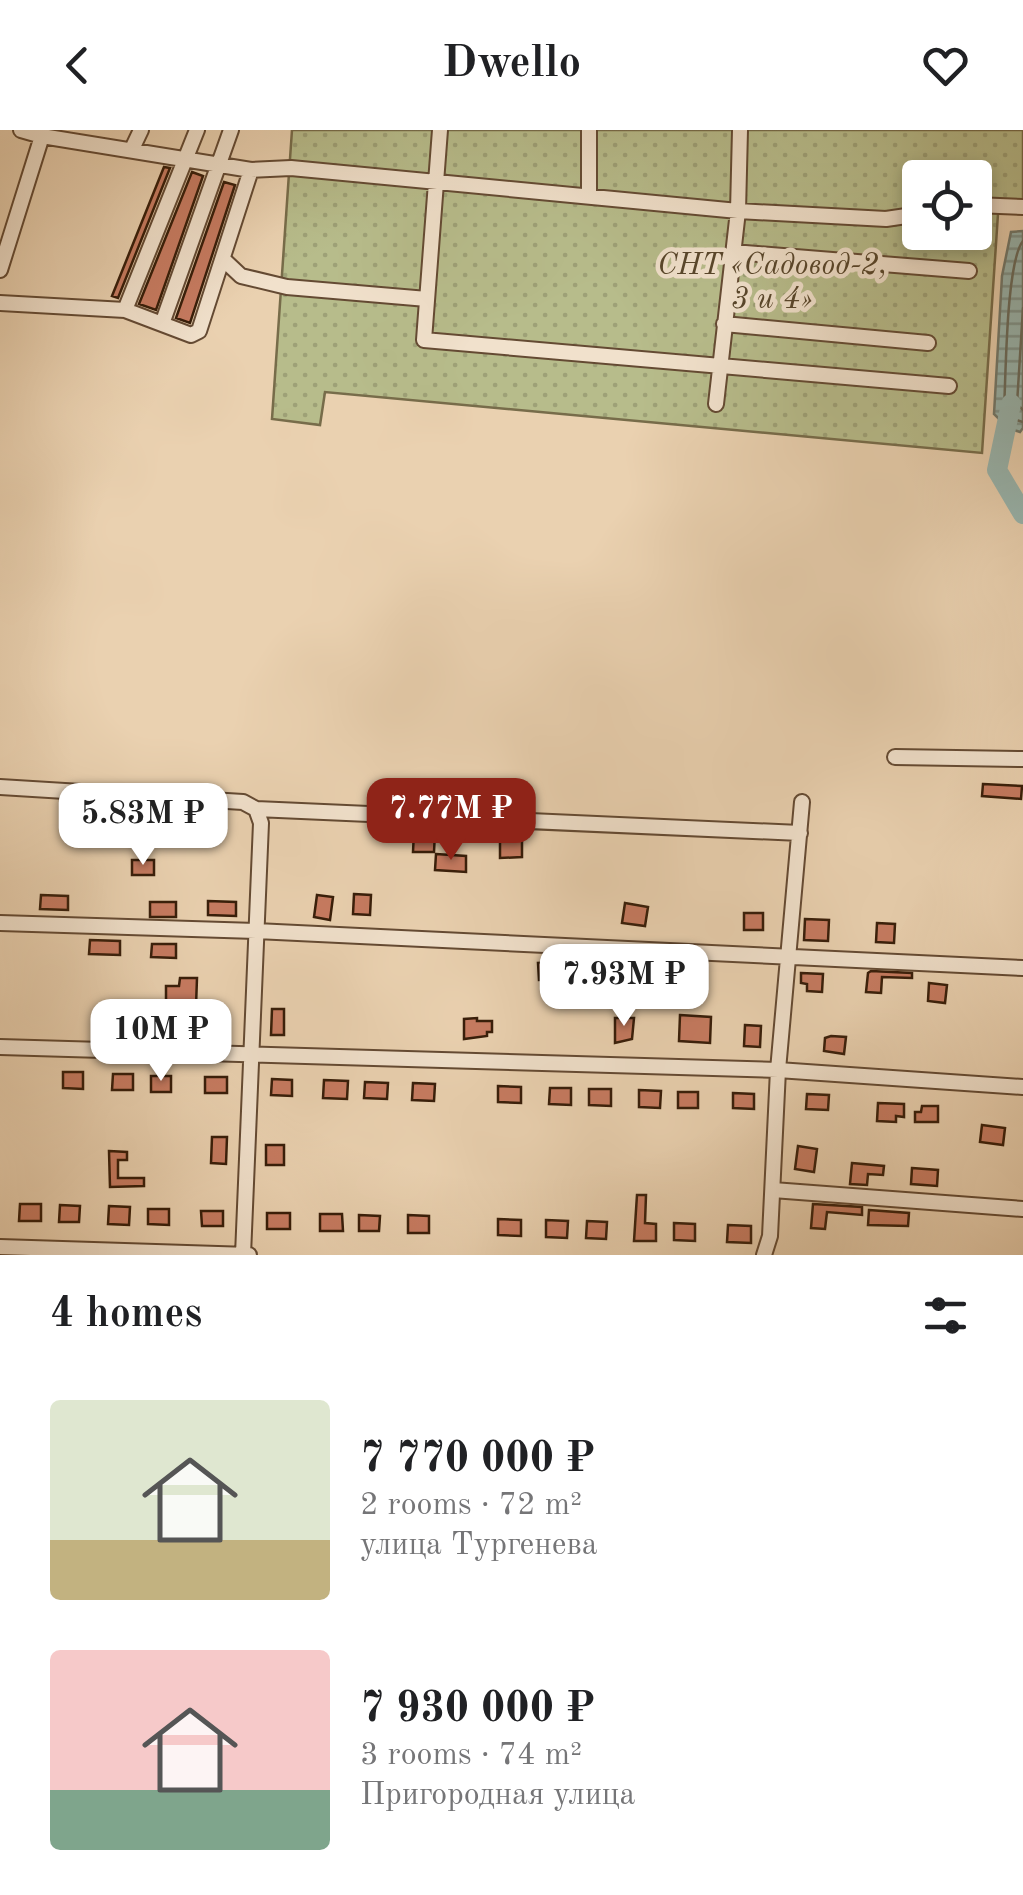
<!DOCTYPE html>
<meta charset="utf-8">
<style>
body{margin:0;font-family:"Old Standard TT",serif;background:#f6f6f6;color:#202124;height:100vh;display:flex;flex-direction:column;font-size:38px;white-space:nowrap}
*{box-sizing:border-box;margin:0}
p{font-size:32px;color:#757577}
.icon{flex:none;width:55px;height:55px;fill:none;stroke:currentColor;stroke-width:2;stroke-linecap:round;stroke-linejoin:round}
.map{position:relative;height:1125px;overflow:hidden}
.panel{display:flex;flex-direction:column;background:#fff;flex:1}
.panel>*{flex:none}
.buttons{position:absolute;left:902px;top:30px;display:grid;gap:20px}
.buttons a{display:grid;place-items:center;width:90px;height:90px;border-radius:10px;background:#fff;box-shadow:0 5px 15px #0003;font-size:50px}
.price{position:absolute;translate:-50% -85px;padding:0 22px;border-radius:20px;background:#fff;color:#222;font-size:32px;line-height:65px;filter:drop-shadow(0 2px 5px #0008)}
.price::after{content:'';position:absolute;left:50%;top:60px;width:30px;height:22px;margin-left:-15px;background:inherit;clip-path:polygon(0 0,100% 0,50% 100%)}
.price.current{background:#8f2418;color:#fff}
ul{padding:0;list-style:none}
li{display:flex;align-items:center;gap:30px;height:250px;padding:0 50px}
li span{display:grid;place-items:center;flex:none;width:280px;height:200px;border-radius:10px;color:#555}
li>.icon{margin-inline-start:auto}
span .icon{width:120px;height:120px;fill:#fffc;stroke-width:1}
li b{font-size:42px}
h2{display:flex;justify-content:space-between;align-items:center;height:120px;padding:0 50px;font-size:42px}
header{display:flex;justify-content:space-between;align-items:center;height:130px;padding:0 50px;background:#fff;font-size:45px;font-weight:800}
.map>svg:first-child{display:block}
.garden{fill:url(#garden-dots);stroke:#776c4a;stroke-width:2.5;fill-rule:evenodd}
.water{fill:url(#water-rules);stroke:#71796d;stroke-width:2.5}
.lines{fill:none;stroke-linecap:round;stroke-linejoin:round}
.shore{stroke:#686a5c;stroke-width:2.5}
.river{stroke:#98b6b0;stroke-width:20}
.building{fill:#c77b61;stroke:#371d09;stroke-width:2.5}
.minor-casing{stroke:#644a33;stroke-width:18}
.minor{stroke:#f1e1cc;stroke-width:14}
.labels{text-anchor:middle;stroke-width:9;stroke-linejoin:round;paint-order:stroke}
.park-label{font-size:30px;font-style:italic;fill:#57452a;stroke:#f1e1cc}
</style>
<header><svg class="icon" aria-label="back" viewBox="0 0 24 24"><path d="M15 5l-7 7 7 7"/></svg>Dwello<svg class="icon" aria-label="heart" viewBox="0 0 24 24"><path d="M12 20l-8-8c-3-5 5-10 8-4 3-6 11-1 8 4z"/></svg></header>
<div class="map">
<svg width="1023" height="1125" viewBox="0 0 1023 1125">
<defs>
<pattern id="garden-dots" width="8" height="8" patternUnits="userSpaceOnUse" patternTransform="scale(2.5)"><rect width="8" height="8" fill="#b7bc8b"/><path d="M2 2h.1M6 6h.1" fill="none" stroke="#9ea177" stroke-width="1.8" stroke-linecap="round"/></pattern>
<pattern id="water-rules" width="6" height="5" patternUnits="userSpaceOnUse" patternTransform="scale(2.5)"><rect width="6" height="5" fill="#98b6b0"/><path d="M0 2.5h6" fill="none" stroke="#7d938d"/></pattern>
</defs>
<rect width="100%" height="100%" fill="#ead1b0"/>
<filter id="stains"><feTurbulence type="fractalNoise" baseFrequency=".002" numOctaves="4"/><feColorMatrix values="0 0 0 0 .2 0 0 0 0 .09 0 0 0 0 .02 0 0 0 .5 -.17"/></filter>
<radialGradient id="worn" r=".72"><stop offset=".6" stop-color="#630" stop-opacity="0"/><stop offset="1" stop-color="#630" stop-opacity=".3"/></radialGradient>
<path class="garden" d="M292,0H1023V70L999,69L982,323L325,262L320,295L272,289ZM920,48H975V102H920Z"/>
<path class="water" d="M1023,101V298L1020,302L1008,298L994,284L1002,146L1011,102Z"/>
<g class="lines">
<path class="shore" d="M1023,111C1006,132 1006,246 1004,279L1013,289L1023,292
M1023,178L1017,274L1023,280"/>
<path class="river" d="M1011,274L997,340L1023,384"/>
</g>
<path class="building" d="M164,37L170,38L118,168L112,166Z
M192,42L203,46L156,180L139,174Z
M224,52L235,55L190,193L176,188Z
M983,654L1022,656L1021,669L982,666Z
M100,695H123V709L100,708Z
M414,701L435,702L434,722H413Z
M500,710H522V727L500,728Z
M436,724L466,726V742L435,740Z
M132,730H154V745H132Z
M354,764L371,765L370,785L353,784Z
M41,765L68,766V780L40,779Z
M317,765L333,767L330,790L314,787Z
M208,771L236,772V786L208,785Z
M150,772H176V787H150Z
M625,773L648,777L645,796L622,793Z
M744,783H763V800H744Z
M805,789L829,790L828,811L804,810Z
M877,793L895,794L894,813L876,812Z
M90,810L120,811V825L89,824Z
M152,814H176V828L151,827Z
M559,832L560,849L539,850L538,833Z
M871,841L912,843V848L882,847L881,863L866,862L868,843Z
M801,843L823,844L822,862L807,861V854L801,853Z
M180,848H197L196,876L166,872V856H179Z
M929,853L947,855L945,873L928,871Z
M272,879H284V905H271Z
M139,884H160V901L138,900Z
M680,885L711,887L710,913L679,911Z
M477,888V891H492V902H487V906L464,909V889Z
M615,888H634L632,909L615,913Z
M745,895L761,896L760,917L744,916Z
M831,906L846,907L844,924L824,921L825,908Z
M63,942H83V959L63,958Z
M113,944H133V960H112Z
M151,946H171V962H151Z
M205,947H227V963H205Z
M272,949L292,950V966L271,965Z
M324,950L348,951L347,969L323,968Z
M365,952L388,953L387,969L364,968Z
M413,953L435,954L434,971L412,970Z
M498,956L521,957V973L498,972Z
M550,958H571V975L549,974Z
M589,959H611V976L589,975Z
M639,960L661,961L660,978L639,977Z
M678,962H698V978H678Z
M733,963L754,964V979L733,978Z
M807,964L829,965L828,980L806,979Z
M878,973L904,974V987L896,986V992L877,991Z
M922,976H938V992H915V982H921Z
M982,995L1005,998L1003,1015L980,1012Z
M212,1007H227L226,1034L211,1033Z
M266,1015H284V1035H266Z
M798,1016L817,1019L814,1042L795,1039Z
M109,1021L127,1022V1030H118V1048H144V1056L110,1057Z
M852,1033L884,1036L883,1045L868,1044L867,1055L850,1054Z
M912,1038L938,1040L937,1056L911,1054Z
M637,1065H646L645,1093L656,1094V1111H634Z
M20,1074H41V1091H19Z
M813,1074L862,1077V1085L827,1082L825,1099L811,1098Z
M60,1075L80,1076L79,1092H59Z
M109,1076L130,1077L129,1095L108,1094Z
M148,1079H169V1095L148,1094Z
M869,1080L909,1083L908,1096L868,1095Z
M201,1081H223V1096H202Z
M267,1083H290V1099H267Z
M320,1084H342L343,1101H320Z
M359,1085L380,1086L379,1101H359Z
M408,1085L429,1086V1103H408Z
M498,1089L521,1090V1106L498,1105Z
M546,1090L568,1091L567,1108L546,1107Z
M587,1091L607,1092L606,1109L586,1108Z
M674,1093L695,1094V1111L674,1110Z
M728,1095L751,1096V1113L727,1112Z"/>
<g class="lines">
<defs>
<path id="minor" d="M21,0L42,6L251,40L291,38L738,81L886,89L920,84
M440,0L424,210L949,256
M589,0V67
M132,19L141,0
M975,75L1023,77
M733,122L969,141
M224,130L241,146L287,157L427,169
M0,140L42,6
M0,173L125,180L197,0
M125,180L191,205L199,201L251,40
M162,194L231,0
M724,194L928,213
M716,274L738,81L740,0
M895,627L1023,629
M0,657L243,672L256,679L800,703
M0,793L256,801L1023,838
M0,917L778,940L1023,957
M773,1060L1023,1079
M0,1117L249,1125
M243,1125L261,693L256,679
M764,1125L770,1106L778,940L802,672"/>
</defs>
<use href="#minor" class="minor-casing"/>
<use href="#minor" class="minor"/>
</g>
<g class="labels">
<g class="park-label">
<text x="772" y="144">СНТ «Садовод-2,<tspan x="772" dy="34">3 и 4»</tspan></text>
</g>
</g>
<rect width="100%" height="100%" filter="url(#stains)"/>
<rect width="100%" height="100%" fill="url(#worn)"/>
</svg>
<div class="buttons">
<a><svg class="icon" aria-label="locate" viewBox="0 0 24 24"><circle cx="12" cy="12" r="6"/><path d="M12 2v4M12 18v4M2 12h4M18 12h4"/></svg></a>
</div>
<b class="price current" style="left:451px;top:733px">7.77M ₽</b>
<b class="price" style="left:143px;top:738px">5.83M ₽</b>
<b class="price" style="left:624px;top:899px">7.93M ₽</b>
<b class="price" style="left:161px;top:954px">10M ₽</b>
</div>
<section class="panel">
<h2>4 homes<svg class="icon" aria-label="filters" viewBox="0 0 24 24"><path d="M4 7h16M4 17h16"/><circle cx="9" cy="7" r="2"/><circle cx="15" cy="17" r="2"/></svg></h2>
<ul>
<li><span style="background:linear-gradient(#dfe7d0 70%,#c2b280 0)"><svg class="icon" aria-label="home" viewBox="0 0 24 24"><path d="M3 11l9-7 9 7M6 9v11h12V9"/></svg></span><div><b>7 770 000 ₽</b><p>2 rooms · 72 m²</p><p>улица Тургенева</p></div></li>
<li><span style="background:linear-gradient(#f6c9c9 70%,#7fa58c 0)"><svg class="icon" aria-label="home" viewBox="0 0 24 24"><path d="M3 11l9-7 9 7M6 9v11h12V9"/></svg></span><div><b>7 930 000 ₽</b><p>3 rooms · 74 m²</p><p>Пригородная улица</p></div></li>
</ul>
</section>
